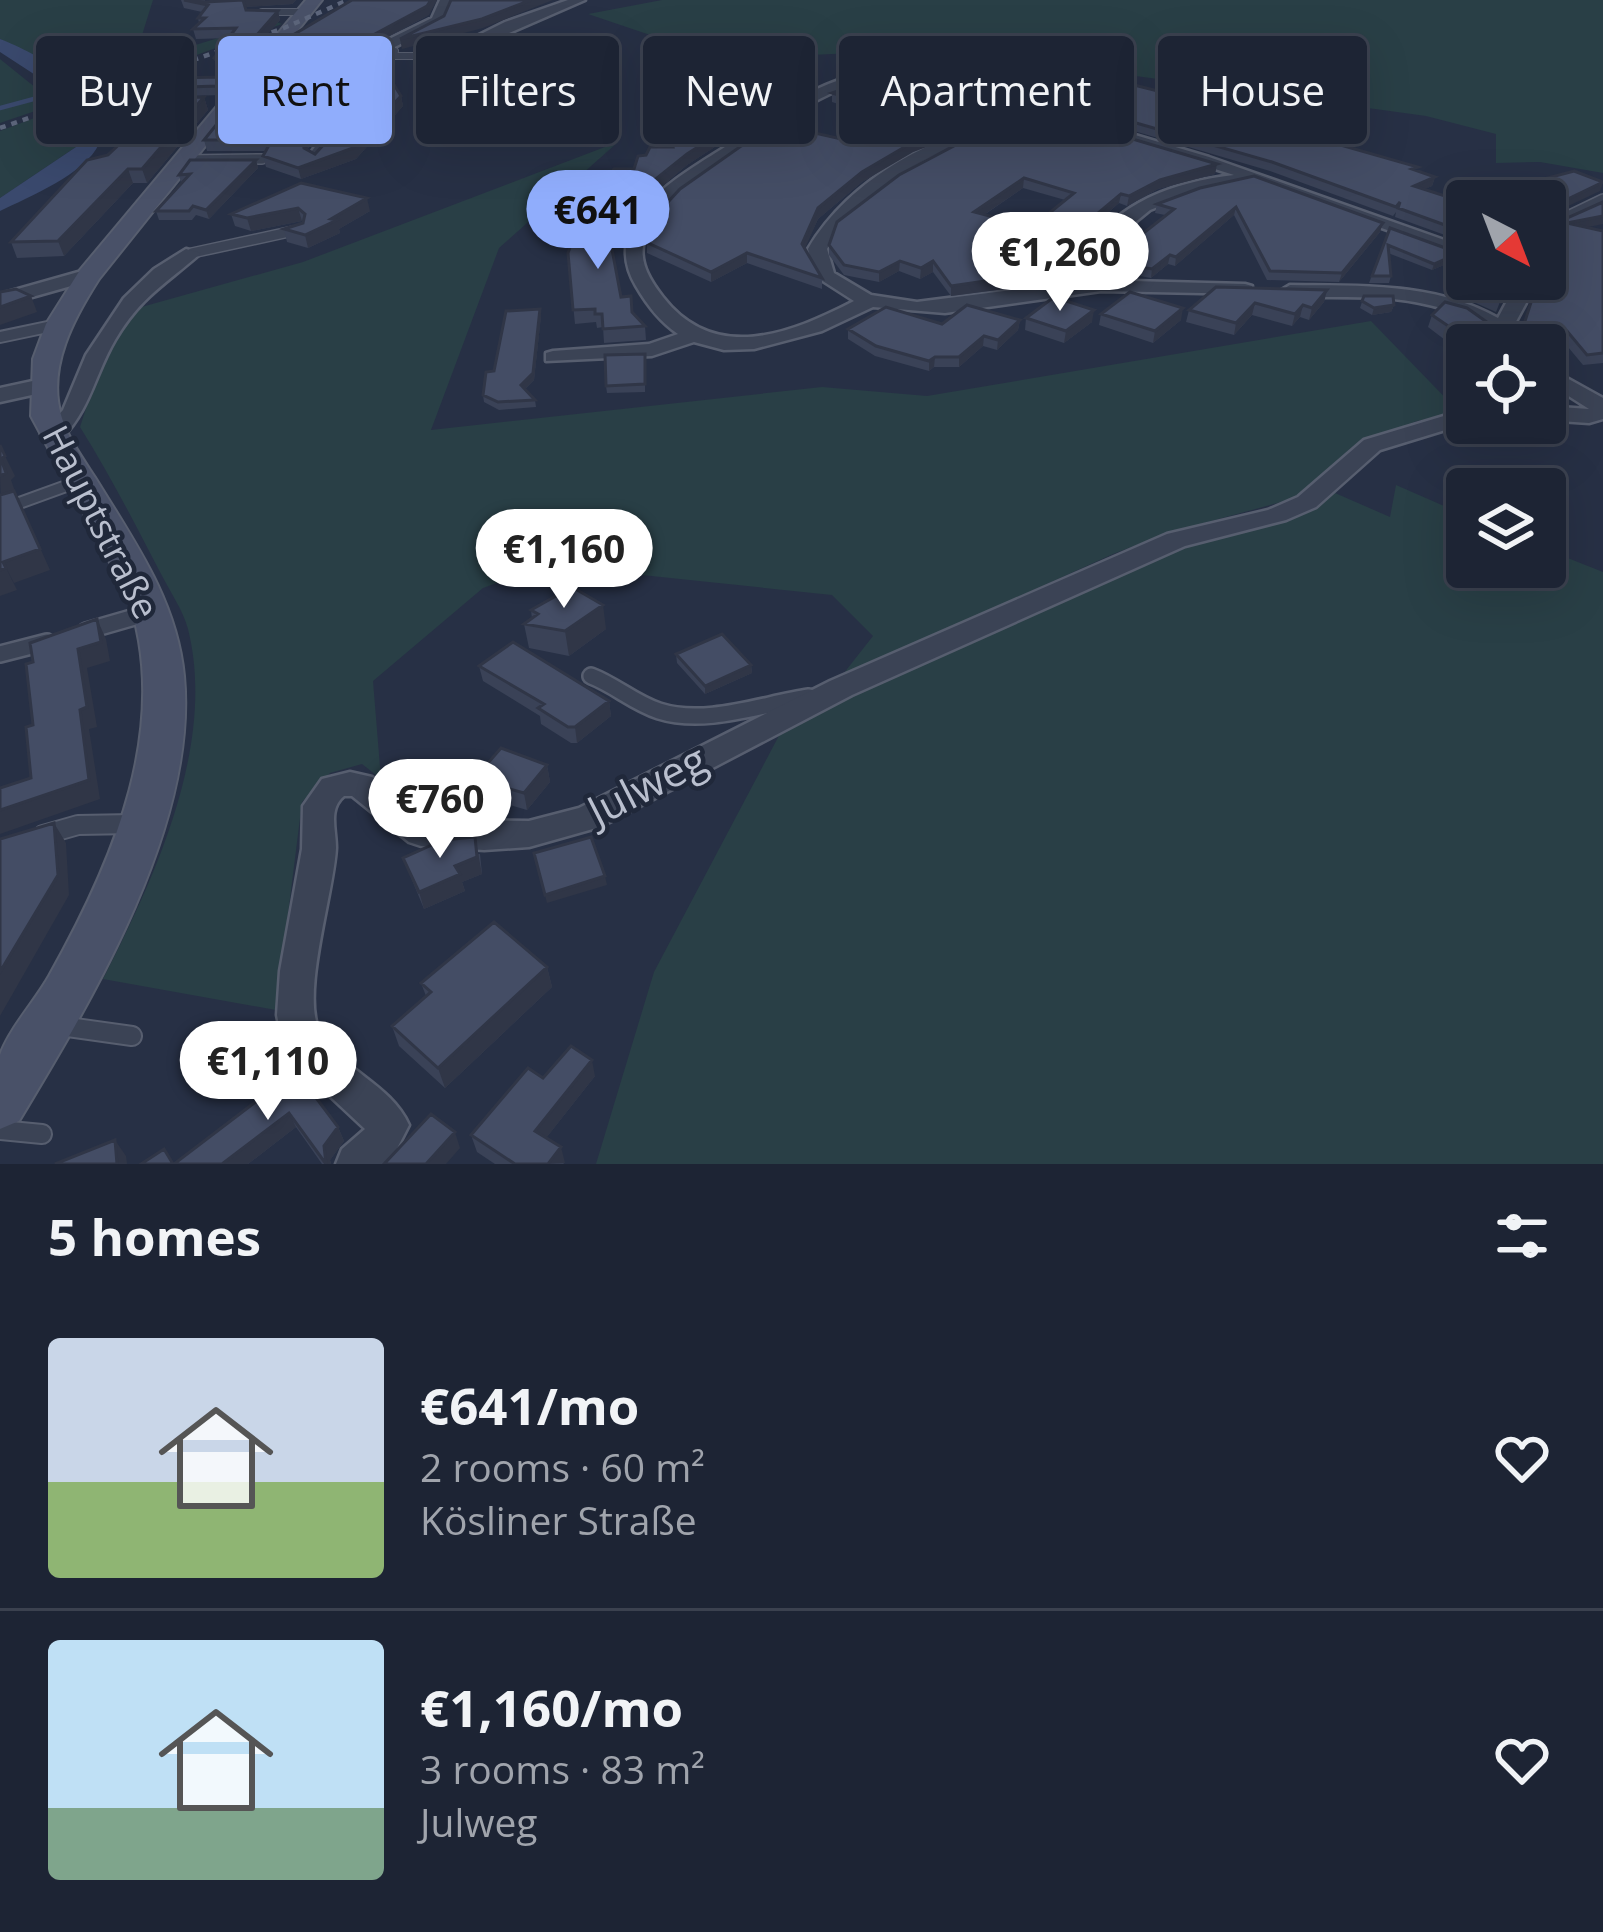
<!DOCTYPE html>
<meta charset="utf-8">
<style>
body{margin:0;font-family:"Open Sans",sans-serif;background:#2a3040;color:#f1f3f6;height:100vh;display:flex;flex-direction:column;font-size:45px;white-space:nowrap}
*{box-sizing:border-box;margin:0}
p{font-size:39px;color:#a0a4ac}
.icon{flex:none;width:66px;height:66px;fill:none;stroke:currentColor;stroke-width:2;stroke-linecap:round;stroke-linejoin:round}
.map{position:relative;height:1164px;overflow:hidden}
.drawer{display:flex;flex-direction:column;background:#1d2434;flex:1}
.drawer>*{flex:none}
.top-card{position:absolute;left:36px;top:36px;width:1533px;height:108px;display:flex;gap:24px}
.needle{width:78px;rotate:138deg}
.controls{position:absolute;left:1446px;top:180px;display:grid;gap:24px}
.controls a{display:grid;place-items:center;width:120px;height:120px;border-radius:12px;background:#1d2434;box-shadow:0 12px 48px #0002,0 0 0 3px #3b414f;font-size:60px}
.price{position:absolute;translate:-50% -102px;padding:0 27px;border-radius:42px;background:#fff;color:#222;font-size:39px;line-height:78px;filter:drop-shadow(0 3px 6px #0008)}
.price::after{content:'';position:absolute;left:50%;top:72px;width:36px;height:27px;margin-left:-18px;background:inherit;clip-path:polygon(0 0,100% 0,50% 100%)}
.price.active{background:#90adfc;color:#111}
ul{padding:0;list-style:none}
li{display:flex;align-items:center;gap:36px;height:300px;padding:0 48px}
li+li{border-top:3px solid #3b414f}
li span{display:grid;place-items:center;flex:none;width:336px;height:240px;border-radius:12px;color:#555}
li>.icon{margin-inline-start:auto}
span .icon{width:144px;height:144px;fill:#fffc;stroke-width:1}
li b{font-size:51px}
h2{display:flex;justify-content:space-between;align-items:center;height:144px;padding:0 48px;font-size:51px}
.pill{padding:0 42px;border-radius:12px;background:#1d2434;box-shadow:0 12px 48px #0002,0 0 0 3px #3b414f;font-size:42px;line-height:108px}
.pill.active{background:#90adfc;color:#111}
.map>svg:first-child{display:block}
.green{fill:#293f46}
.water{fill:#3a496d}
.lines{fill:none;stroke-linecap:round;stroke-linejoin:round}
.stream{stroke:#3a496d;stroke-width:4.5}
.lane-far4-casing{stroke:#575e6f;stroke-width:8}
.lane-far3-casing{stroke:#575e6f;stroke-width:12}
.lane-far2-casing{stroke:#575e6f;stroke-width:14}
.lane-far1-casing{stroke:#575e6f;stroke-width:20}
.lane-casing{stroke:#575e6f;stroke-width:22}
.street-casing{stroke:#575e6f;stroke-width:5}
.secondary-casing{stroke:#575e6f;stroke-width:4}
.lane-far4{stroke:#3b4355;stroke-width:6}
.lane-far3{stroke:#3b4355;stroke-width:9}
.lane-far2{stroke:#3b4355;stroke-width:10}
.lane-far1{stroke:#3b4355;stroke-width:15}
.lane{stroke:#3b4355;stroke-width:18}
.street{fill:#3b4355;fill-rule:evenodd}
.secondary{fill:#495168;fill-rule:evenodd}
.rail{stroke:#5d667c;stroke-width:4.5;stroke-dasharray:6 6;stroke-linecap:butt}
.wall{fill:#3a4257;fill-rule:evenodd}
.shaded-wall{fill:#303647}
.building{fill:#444d65;stroke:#303647;stroke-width:3;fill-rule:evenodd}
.labels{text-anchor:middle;stroke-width:9;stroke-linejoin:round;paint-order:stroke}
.street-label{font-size:36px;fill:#b9bfce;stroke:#20283a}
.near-street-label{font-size:42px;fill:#b9bfce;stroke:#20283a}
</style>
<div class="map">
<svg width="1603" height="1164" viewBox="0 0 1603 1164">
<rect width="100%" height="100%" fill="#273045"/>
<path class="green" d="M0,0H153L133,64L274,21L282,24L86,95L67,76L0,39Z
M662,0H1603V173L1540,162L1496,163V134L1426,116L940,49L721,59L588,14Z
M0,59L56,104L0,123Z
M1015,68L1059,71L1051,87L1052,112L1038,113L983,73Z
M58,109L82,130L76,147L0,198V131Z
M618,142L499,248L431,430L822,387L927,396L1371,321L1460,413L1417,421L1351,448L1296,498L1171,532L1113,554L840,678L873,636L832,595L546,565L483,588L373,681L381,779L362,764L330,773L302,802L276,1010L103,979C154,879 217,745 188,629C183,610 169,590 160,572C134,522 110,475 80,427L102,359L138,308L303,262Z
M1396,485L1467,516V567H1545V549L1603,572V1164H596L654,972L783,728L1008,619L1183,546L1306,513L1335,493L1390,517Z"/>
<path class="water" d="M0,39C34,52 121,96 99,144C85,174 29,197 0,211V198L76,147L82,130L58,114L66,101L43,80L0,52Z"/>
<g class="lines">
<path class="stream" d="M0,108L67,90"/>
<defs>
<path id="lane-far4" d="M262,12H305
M384,47L395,51L394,56H428"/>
<path id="lane-far3" d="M182,160L262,159
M1545,227L1603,199
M192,253L298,230"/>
<path id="lane-far2" d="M0,337L57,325
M0,510L80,481"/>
<path id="lane-far1" d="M86,631L145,614
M0,654L47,642
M591,676C615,685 634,703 659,711C706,726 762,704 809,697"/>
<path id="lane" d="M43,835L78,825L133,824
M61,1026L132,1036
M0,1130L42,1134"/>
<path id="street" d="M440,0H452L441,23L389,50H379V44L432,18Z
M568,0H585L470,50V54L499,71V77H489L456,56L459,45L505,22Z
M935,69L987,79L1038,114L1088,121L1209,157L1467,248V259L1252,181L1197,192L1150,210L1111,242L1093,280L1245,284L1252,286V294L1101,291L945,313L873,307L822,331L754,349L724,350L694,342L652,356L546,361V353L553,351L649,344L678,334C660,322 647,305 636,286C596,218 684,174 731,143C769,117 807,88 852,76C879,68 907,70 935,69ZM895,78L970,82L1022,116C940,131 851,176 808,249L815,276L854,301C790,334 715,364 663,297C652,283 640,265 643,246C651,196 794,108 841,89C859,81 876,79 895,78ZM1032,122L1094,131L1234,175C1164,183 1096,210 1074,282L917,302L871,295L834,273L827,249C865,180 956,137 1032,122Z
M226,103L349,102L356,106L357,114L320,156L312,151L342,110H221V104Z
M186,249L201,253C166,284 141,296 115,340C95,374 90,410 61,439H45L41,434L63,410L86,355L124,298L154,269Z
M89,269L98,275L96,279L0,306V294Z
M1507,279H1525L1526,303L1512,329L1527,345H1505C1447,289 1365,298 1290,297L1280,291L1290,285C1361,286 1434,282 1498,318L1506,303Z
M1545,366L1603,398V419L1589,423L1545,420V406L1589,409L1545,381Z
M42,379L50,381V391L0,402V388Z
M1467,409L1468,423L1380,450L1316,507L1286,520L1185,546L852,695L600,827L529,847L484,850L421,846L409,842L352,796H344C328,809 336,829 336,848C334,892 300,996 320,1032C341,1070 391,1084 409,1125L389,1164H336L342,1149L365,1129L302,1070L280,1030L277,1015L280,971L302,849L303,806L322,779L350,772L372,777L428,820L529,821L579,808L830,681L1167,534L1268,510L1298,497L1364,440Z"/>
<path id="secondary" d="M306,0H322L99,279C74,318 47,367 61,415C67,437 83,459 96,479C134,541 177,601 184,676C198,824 93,998 19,1121L0,1129C0,1107 0,1075 0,1055C9,1029 35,1001 49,976C113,862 174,723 126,592L31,416L33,359L46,324L80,270Z"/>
</defs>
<use href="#lane-far4" class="lane-far4-casing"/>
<use href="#lane-far3" class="lane-far3-casing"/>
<use href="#lane-far2" class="lane-far2-casing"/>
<use href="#lane-far1" class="lane-far1-casing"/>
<use href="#lane" class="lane-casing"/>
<use href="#street" class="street-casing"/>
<use href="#secondary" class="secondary-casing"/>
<use href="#lane-far4" class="lane-far4"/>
<use href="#lane-far3" class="lane-far3"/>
<use href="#lane-far2" class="lane-far2"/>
<use href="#lane-far1" class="lane-far1"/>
<use href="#lane" class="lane"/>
<use href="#street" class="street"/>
<use href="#secondary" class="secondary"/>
<path class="rail" d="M0,128L284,28L348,0"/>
</g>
<path class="wall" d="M181,0H205V2L212,0H296L292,4L245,7L246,10L278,11L280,20L229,77L231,83L221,95L158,97L155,88L222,78L226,75L217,68L214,58L229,38L196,39L193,29L199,23L198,18L202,12L184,8Z
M429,15L374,44L385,48L387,57L379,60L401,96L403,106L356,159L301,179L266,167L263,156L265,151H207L204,140L248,104L251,115L249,118L272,122L275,118L269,115L267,104H331L333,115L307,150L315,154L358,107V104L349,98H249L246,88Z
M888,51L1003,57L1002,67L985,74L943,65H889Z
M784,78V102L687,165L648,198L625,235L605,211L621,297L645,326L646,340L604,343L603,327L597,328L596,322L575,324L568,253L600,202L599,194L634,169L646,155L671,147L670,135H677Z
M955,83L1013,105L1012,114L913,152L862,182L818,219L804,249L822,278V289L747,263L711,282L647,253V236L784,126L850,141L896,122L832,102V93Z
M1052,88L1238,111L1237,116L1435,177L1432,186L1424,189L1467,203V243L1395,217L1396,212L1393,216L1270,171L1090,118L1051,112Z
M204,97L208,110L147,183H133L64,256L17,258L11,242L153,112H149L144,99Z
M256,160L258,168L209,219L196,215L192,220H159L156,211L181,183L179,175Z
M1217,164L1215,174L1158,189L1127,206L1119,203L1087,231L1089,242L1078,261L1012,288L951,296L933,272L920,279L899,271L879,282L844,275L829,255V245L899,175ZM1023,188L1065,200L1032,227L984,215Z
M1540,180L1600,191L1539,190L1537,189Z
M301,183L370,211L339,229L340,233L308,248L287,242L284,229L303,223L302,221L251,231L235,226L231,214Z
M1200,188L1380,232L1339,282L1267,280L1234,215L1175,266L1168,264L1151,278L1106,270L1108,261L1165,215L1155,213L1157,204Z
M1547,227H1587L1603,231V363L1583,365L1563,341L1540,344L1521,331L1531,303L1528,279H1545Z
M1390,228L1459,253L1456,260L1432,270L1388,253L1391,276L1389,283H1369Z
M1463,286L1500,302L1496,312L1460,296Z
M1327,290L1324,302L1309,320L1300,317L1292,326L1252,315L1234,335L1186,322L1189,310Z
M1364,296L1394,305L1391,312L1372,315L1360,308Z
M1101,314L1181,320L1153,343L1099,325Z
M1432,315L1491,325L1487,337L1449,343L1428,327Z
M541,316L534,380L525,389L535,400L536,407L499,410L484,402L483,395L494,371Z
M1026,318L1092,322L1064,343L1025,330Z
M1020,320L1018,330L997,350L983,346L959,367H934L929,371L875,356L848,339V329Z
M645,354V392L607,393L606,386Z
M531,610L606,629L569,656L529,648L524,624L532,619Z
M676,654L751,665L752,673L705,694L677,663Z
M479,666L609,701L611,716L577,743H571L541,724L540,716L483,681Z
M547,765L550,782L527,810L478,796L474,779Z
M480,854L482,874L462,882L465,891L424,909L403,858Z
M547,967L552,987L445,1088L399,1046L392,1026L426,996L421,983Z
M296,1071L338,1127L344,1141L330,1160L331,1164H322L296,1127L248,1164H141H174Z
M595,1076L546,1138L564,1164H495L477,1152L471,1135L543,1078Z"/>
<path class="shaded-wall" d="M243,0H296L292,4L245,7Z
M431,0H437L429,15L374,44L373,35Z
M531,0H553L483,28L402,49L400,39Z
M278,11L280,20L230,78L227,69Z
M385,48L387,57L375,61L373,51Z
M1003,57L1002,67L985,74L986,64Z
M228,74L231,83L221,95L218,86Z
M784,92V102L687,165L648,198L625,235L624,223L647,186L687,154Z
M401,96L403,106L356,159L301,179L298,168Z
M204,97L208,110L147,183L142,169Z
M331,104L333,115L305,152L303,142Z
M1013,105L1012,114L913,152L862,182L818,219L802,255V244L818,208L862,172L913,142Z
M256,160L258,168L209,219L206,210Z
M1217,164L1215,174L1158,189L1127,206L1129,196L1160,180Z
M128,169L133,183L64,256L58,241Z
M1435,177L1432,186L1412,195L1414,186Z
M1024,178L1023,188L973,222L974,212Z
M1603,183L1600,191L1545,217V210Z
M1121,194L1119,203L1077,239L1079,229Z
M367,198L370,211L339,229L340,233L308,248L305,235Z
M1236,207L1234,215L1175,266L1176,257Z
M298,208L302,221L251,231L247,218Z
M1603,216V224L1564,232L1567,223Z
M1383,223L1380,232L1339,282L1342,273Z
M1091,232L1089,242L1078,261L1012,288L951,296V286Z
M747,253V263L711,282V272Z
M1459,253L1456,260L1432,270L1434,264Z
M1170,255L1168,264L1151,278L1152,269Z
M900,261L899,271L879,282V272Z
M933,261V272L920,279L921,268Z
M1327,290L1324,302L1309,320L1312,308Z
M31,296L37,312L0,325V307Z
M1255,303L1252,315L1234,335L1236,323Z
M1303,305L1300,317L1292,326L1295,314Z
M1394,305L1391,312L1372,315L1374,308Z
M1183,308L1181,320L1153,343L1155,331Z
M540,309L541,316L534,380L522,392L521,385Z
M1094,310L1092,322L1064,343L1066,331Z
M1020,320L1018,330L997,350L998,340Z
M1491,325L1487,337L1449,343L1454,330Z
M1567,331L1563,341L1540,344L1544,334Z
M984,336L983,346L959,367V357Z
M935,357L934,367L929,371V361Z
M5,456L15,476L11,480L16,494L50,570L14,583L3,562L0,476L1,459Z
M6,568L17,590L0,596V570Z
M603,605L606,629L569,656L565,631Z
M97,619L106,639L110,661L87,668L97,727L89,729L100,799L0,834V810L89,780L80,710L78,649Z
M751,665L752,673L705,694V686Z
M609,701L611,716L577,743L575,727Z
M547,765L550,782L527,810L524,793Z
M54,823L66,843L69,895L0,1016V972Z
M475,837L482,874L462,882L465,891L424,909L419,892L455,866Z
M605,876L607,885L547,903L545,895Z
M547,967L552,987L445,1088L438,1068Z
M592,1060L595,1076L539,1147L535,1131Z
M289,1113L296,1127L248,1164H222Z
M338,1127L344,1141L330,1160L331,1164H326L324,1146Z
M455,1132L460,1148L446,1164H426Z
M115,1140L126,1156L127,1164H117Z
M561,1147L565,1163L548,1164Z"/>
<path class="building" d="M184,0L205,2L243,0L246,10L278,11L227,69L214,58L236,28L193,29L205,18H198L208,5Z
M352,0H431L427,6L373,35L374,44L385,48L373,51L401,96L353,148L298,168L263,156L268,147L262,140H204L233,104H248L245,112L249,118L272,122L280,113L267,104H331L303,142L304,148L315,154L358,107V95L347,87L246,88L288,38Z
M451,0H531L482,19L400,39L444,16Z
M888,51H953L955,56L1003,57L986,64L944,55H889Z
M228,74L218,86L155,88L166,78L222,77L219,80Z
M888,74H927L955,77L947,80L1000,96L1013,105L913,142L862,172L818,208L802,244L822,278L747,253L711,272L646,242L647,236L657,214L680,189L784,116V126L850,141L909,117L832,93Z
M1102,77L1238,111L1232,114L1418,167L1412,169L1435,177L1414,186L1467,203V233L1398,208L1400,202L1396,207L1272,162L1091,110L1052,104V88L1074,89Z
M725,78H784V92L687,154L647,186L624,223L599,194L614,169H634L638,156L646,155L650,147H673L670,135H677L681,122H702L705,110L718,107Z
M204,97L142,169H128L58,241L11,242L87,160L108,155L167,99H144Z
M1035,118L1082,124L1217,164L1160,180L1129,196L1121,194L1079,229L1091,232L1079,251L1013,277L951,286L933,261L921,268L900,261L879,272L844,265L829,245L837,222L899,175L988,128ZM1024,178L1074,193L1032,227L974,212Z
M190,160H256L206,210L193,206L189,211H156L190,174L179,175Z
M1574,171L1603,182L1545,210V201H1497L1554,186L1540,180Z
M1254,176L1383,223L1342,273L1270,271L1236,207L1176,257L1170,255L1152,269L1108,261L1174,209L1157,204L1200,188Z
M301,183L367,198L331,219L337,220L305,235L284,229L303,223L305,214L298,208L247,218L231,214Z
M586,202H603L621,297L631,296L632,312L645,326L603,329L602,314H595V309L573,310L568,253Z
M1603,202V216L1567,223L1603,231V353L1587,355L1567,331L1544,334L1525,321L1534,293L1533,279H1545V225L1547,227Z
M1390,228L1459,253L1434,264L1388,245L1391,276H1372Z
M1471,279H1505L1500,302L1463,286Z
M1216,287L1327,290L1312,308L1303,305L1295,314L1255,303L1236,323L1189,310Z
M16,289L31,296L0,307V292Z
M1130,292L1183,308L1155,331L1101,314Z
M1364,296H1393L1394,305L1374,308L1362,301Z
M1054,297L1094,310L1066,331L1026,318Z
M1445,302L1467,308L1491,325L1454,330L1432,315Z
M967,305L1020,320L998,340L984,336L959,357H935L929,361L876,346L848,329L886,307L942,324Z
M540,309L533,373L521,385L535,400L498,402L483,395L486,372L494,371L506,311Z
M645,354V384L606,386L605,355Z
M0,445L5,456L1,459L6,473L0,476Z
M14,491L40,549L3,562L6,568L0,570V495Z
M572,587L603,605L565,631L524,624L538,614L531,610Z
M97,619L101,642L78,649L87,707L80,710L89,780L0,810V788L31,778L26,727L33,725L26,664L33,662L30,643Z
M722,634L751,665L705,686L676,654Z
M513,642L609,701L575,727H568L538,708L544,704L479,666Z
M501,748L547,765L524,793L474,779Z
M54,823L58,875L0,972V839Z
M475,837L477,857L455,866L460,874L419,892L403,858L443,840Z
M591,837L605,876L545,895L534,853Z
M494,922L547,967L438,1068L392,1026L431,992L421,983Z
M571,1046L592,1060L535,1131L561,1147L548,1164H515L471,1135L528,1068L543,1078Z
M296,1071L338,1127L324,1146L326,1164L289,1113L222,1164H174Z
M431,1114L455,1132L426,1164H384Z
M115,1140L117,1164H55Z
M164,1149L173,1164H141Z"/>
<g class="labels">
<g class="street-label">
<text transform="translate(101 522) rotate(63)" y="13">Hauptstraße</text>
</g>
<g class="near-street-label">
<text transform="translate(647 785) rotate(-27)" y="15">Julweg</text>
</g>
</g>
</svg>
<div class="controls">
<a><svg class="needle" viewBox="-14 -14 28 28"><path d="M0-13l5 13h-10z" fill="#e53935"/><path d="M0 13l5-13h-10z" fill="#a0a4ac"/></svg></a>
<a><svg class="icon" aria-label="locate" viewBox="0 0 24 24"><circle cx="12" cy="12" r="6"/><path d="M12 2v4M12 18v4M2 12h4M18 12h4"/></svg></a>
<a><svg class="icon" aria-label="layers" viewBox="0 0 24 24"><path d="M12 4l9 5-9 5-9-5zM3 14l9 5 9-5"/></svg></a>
</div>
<b class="price active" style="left:598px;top:272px">€641</b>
<b class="price" style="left:1060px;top:314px">€1,260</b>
<b class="price" style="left:564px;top:611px">€1,160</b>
<b class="price" style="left:440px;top:861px">€760</b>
<b class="price" style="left:268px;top:1123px">€1,110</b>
<div class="top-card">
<a class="pill">Buy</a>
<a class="pill active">Rent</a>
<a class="pill">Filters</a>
<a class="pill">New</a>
<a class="pill">Apartment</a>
<a class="pill">House</a>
</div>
</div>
<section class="drawer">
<h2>5 homes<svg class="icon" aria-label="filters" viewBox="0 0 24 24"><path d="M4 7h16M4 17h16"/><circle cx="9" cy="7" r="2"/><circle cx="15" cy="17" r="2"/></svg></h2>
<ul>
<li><span style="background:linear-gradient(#c9d6e8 60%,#8fb573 0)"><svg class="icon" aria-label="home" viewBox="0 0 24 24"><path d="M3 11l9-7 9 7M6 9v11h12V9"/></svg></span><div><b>€641/mo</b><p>2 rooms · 60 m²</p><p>Kösliner Straße</p></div><svg class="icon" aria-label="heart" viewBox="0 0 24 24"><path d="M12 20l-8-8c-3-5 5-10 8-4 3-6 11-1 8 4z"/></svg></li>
<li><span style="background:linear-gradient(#bfe0f5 70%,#7fa58c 0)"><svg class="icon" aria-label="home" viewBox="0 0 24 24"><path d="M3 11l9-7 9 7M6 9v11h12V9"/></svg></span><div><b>€1,160/mo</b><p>3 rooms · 83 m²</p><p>Julweg</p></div><svg class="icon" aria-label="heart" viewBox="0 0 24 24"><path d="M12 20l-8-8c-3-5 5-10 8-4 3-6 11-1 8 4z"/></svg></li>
</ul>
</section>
